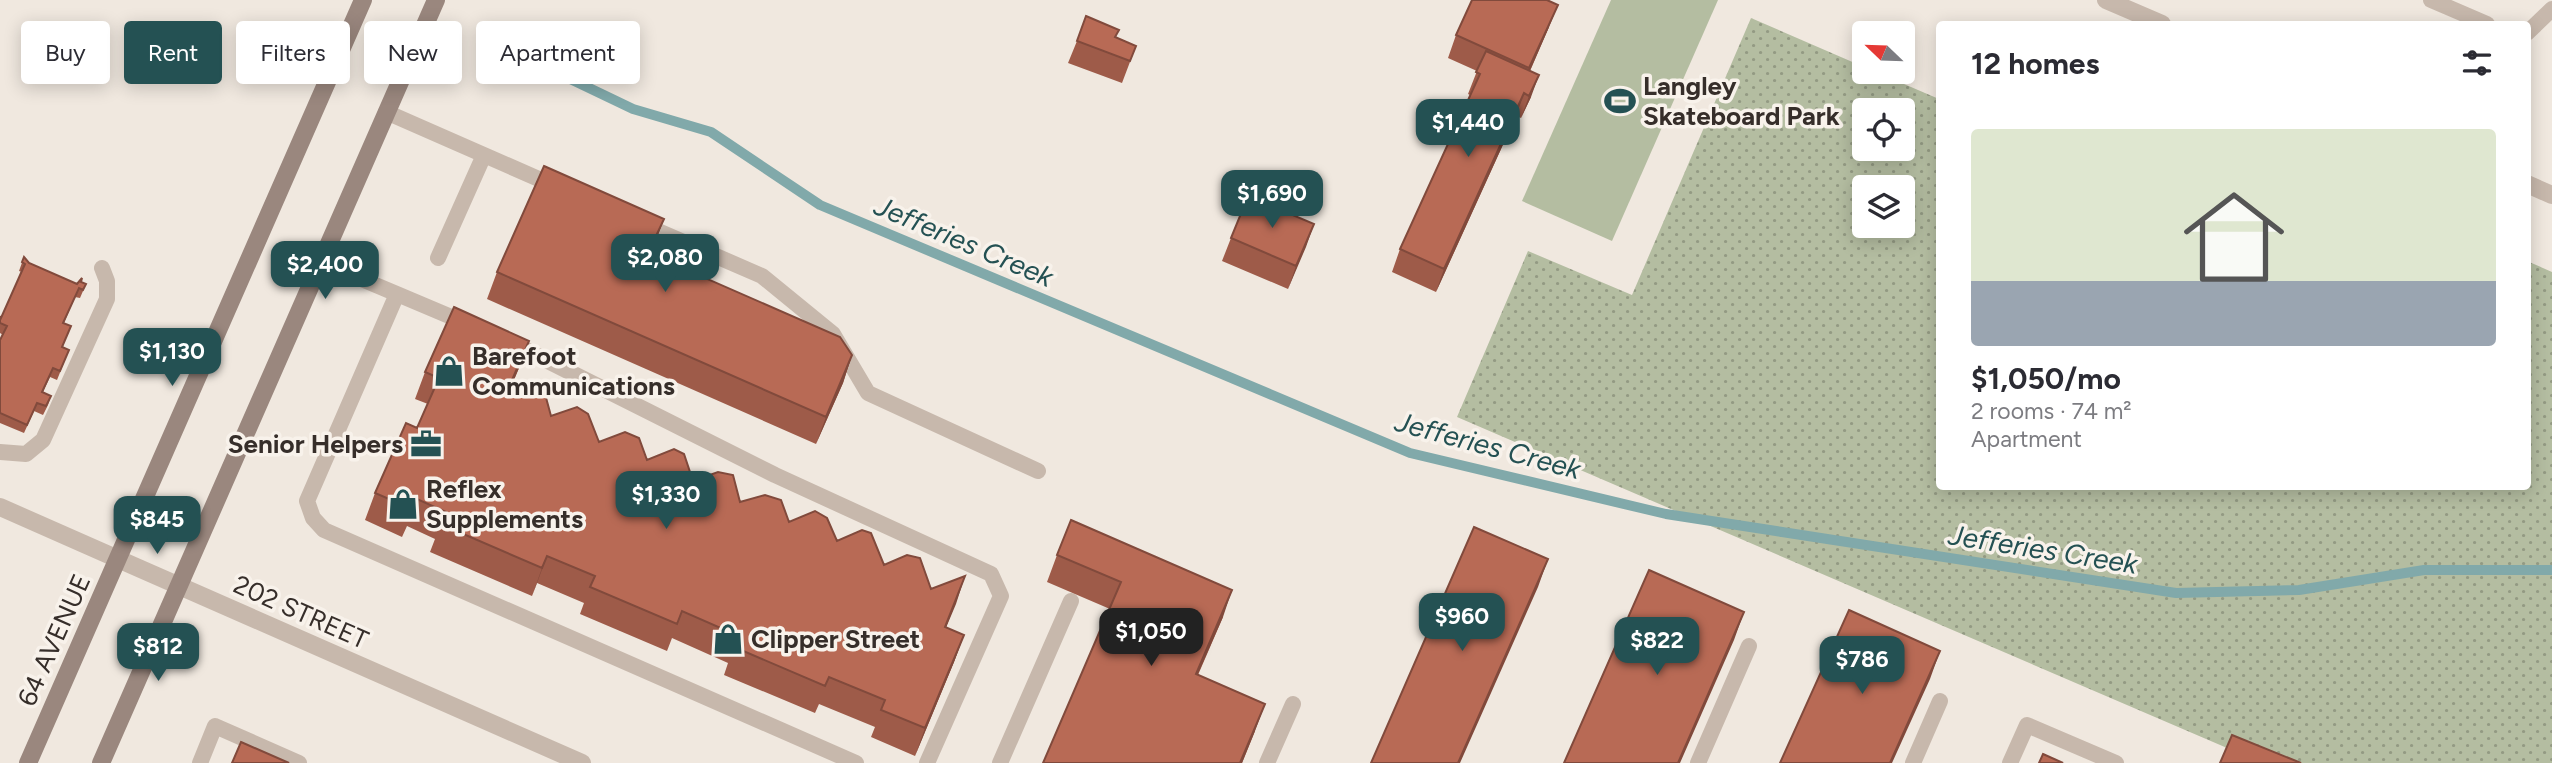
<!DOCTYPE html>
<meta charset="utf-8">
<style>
body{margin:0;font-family:Figtree,sans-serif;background:#f7f7f7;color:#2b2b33;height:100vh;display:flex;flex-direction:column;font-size:26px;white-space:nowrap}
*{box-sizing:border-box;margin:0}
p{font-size:23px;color:#7c7c81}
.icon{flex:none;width:38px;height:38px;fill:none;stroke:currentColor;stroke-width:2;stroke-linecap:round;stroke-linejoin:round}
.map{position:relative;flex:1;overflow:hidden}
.sheet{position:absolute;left:1936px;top:21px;width:595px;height:469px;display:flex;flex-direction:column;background:#fff;border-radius:7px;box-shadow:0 4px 18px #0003}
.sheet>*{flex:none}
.banner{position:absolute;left:21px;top:21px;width:665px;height:63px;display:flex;gap:14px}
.needle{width:46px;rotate:293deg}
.tools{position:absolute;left:1852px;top:21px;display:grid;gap:14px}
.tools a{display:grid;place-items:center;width:63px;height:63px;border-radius:7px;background:#fff;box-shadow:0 4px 18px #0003;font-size:35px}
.price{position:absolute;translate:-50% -60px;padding:0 16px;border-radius:14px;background:#245153;color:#fff;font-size:23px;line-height:46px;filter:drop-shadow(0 2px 4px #0008)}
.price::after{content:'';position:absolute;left:50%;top:42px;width:21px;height:16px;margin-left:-10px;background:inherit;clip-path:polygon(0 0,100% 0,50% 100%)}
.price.active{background:#222;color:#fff}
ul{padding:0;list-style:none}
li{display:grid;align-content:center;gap:14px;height:371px;padding:0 35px}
li span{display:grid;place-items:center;height:217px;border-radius:7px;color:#555}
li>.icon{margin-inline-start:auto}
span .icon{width:126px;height:126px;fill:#fffc;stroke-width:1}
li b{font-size:30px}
h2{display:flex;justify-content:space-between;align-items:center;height:84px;padding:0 35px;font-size:30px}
.chip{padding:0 24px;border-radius:7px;background:#fff;box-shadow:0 4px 18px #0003;font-size:24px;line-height:63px}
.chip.active{background:#245153;color:#fff}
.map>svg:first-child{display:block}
.grass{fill:url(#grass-dots);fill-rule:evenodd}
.garden{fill:#b4bda1}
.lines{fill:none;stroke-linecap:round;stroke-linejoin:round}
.stream{stroke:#81a9aa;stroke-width:10}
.service{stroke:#c7b8ac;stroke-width:16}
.minor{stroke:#c7b8ac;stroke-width:18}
.tertiary{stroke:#c7b8ac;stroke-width:18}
.secondary{stroke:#9a877e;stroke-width:18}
.wall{fill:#9e5b49}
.shaded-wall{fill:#814a3c}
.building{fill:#b86a55;stroke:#814a3c;stroke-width:2}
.labels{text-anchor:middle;stroke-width:7;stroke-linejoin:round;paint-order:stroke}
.poi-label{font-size:26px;font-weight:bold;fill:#362e2a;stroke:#f8f2eb;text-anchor:start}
.street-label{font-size:26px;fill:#362e2a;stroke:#f8f2eb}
.water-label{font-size:28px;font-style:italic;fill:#245153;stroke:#f8f2eb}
</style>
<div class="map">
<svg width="2552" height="763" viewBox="0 0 2552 763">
<defs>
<pattern id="grass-dots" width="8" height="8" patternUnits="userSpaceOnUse" patternTransform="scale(1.75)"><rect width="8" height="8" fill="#b4bda1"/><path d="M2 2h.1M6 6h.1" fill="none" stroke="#939a83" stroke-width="1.8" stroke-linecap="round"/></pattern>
</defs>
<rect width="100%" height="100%" fill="#f0e8df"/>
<path class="grass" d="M1751,18L1864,67V72H1876L1939,99V486H2527V261L2552,272V763H2262L1457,417L1528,251L1632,295ZM1864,110H1902V149H1864ZM1864,187H1902V226H1864Z"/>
<path class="garden" d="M1611,0H1718L1612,241L1522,201Z"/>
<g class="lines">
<path class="stream" d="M491,41L633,109L711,132L820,205L1410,453L1666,514L2176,593L2299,590L2424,570H2552"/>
<path class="service" d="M2431,0L2487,24
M2527,33L2552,9
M386,112L557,187
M642,224L762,276L833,334L868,393L1038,471
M438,258L484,155
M321,262L397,294
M468,324L397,294L307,501L313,518L324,530L856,763
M508,341L775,475L991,574L1001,596L927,763
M0,452L26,454L43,440L107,299V281L102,268
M200,763L215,726L299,763
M1000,763L1071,601
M1267,763L1293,704
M1698,763L1749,646
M1913,763L1940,701
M2010,763L2027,725L2116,763"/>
<path class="minor" d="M0,507L118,559"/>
<path class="tertiary" d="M2106,0L2162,24
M2527,184L2552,195
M118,559L582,763"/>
<path class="secondary" d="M28,763L363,0
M101,763L436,0"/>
</g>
<path class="wall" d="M1549,27L1530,71L1531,97L1521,118L1516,116L1436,292L1392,272L1400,249L1470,95L1468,94L1477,71L1448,58L1456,35Z
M1116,37L1136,46L1122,83L1068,63L1077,41Z
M1263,202L1314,224L1288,289L1222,261L1231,238Z
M664,219L650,254L852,355L843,383L816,444L487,299L497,272Z
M24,257L29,263L77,284L81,282L86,284L80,298L75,297L64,323L63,348L69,350L57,380L50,377L43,392L51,396L48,405L43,415L34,411L24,433L0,423V340L3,335L0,333V317L1,318L22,272L19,271Z
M519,368L514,380L551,416L599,442L647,460L740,502L837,541L931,589L965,576L946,627L964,635L954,662L915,756L871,737L875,727L819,704L815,713L724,675L728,663L672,638L667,651L580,614L584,603L537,583L532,596L430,552L435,539L407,526L402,537L365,520L375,493L417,428L428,404L415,399L425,372Z
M1057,555L1223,617L1198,675L1255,731L1242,763H1043L1110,609L1047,582Z"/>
<path class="shaded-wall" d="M1558,5L1549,27L1521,91L1529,68Z
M1539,75L1531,97L1521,118L1529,96Z
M1524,93L1516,116L1436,292L1444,269Z
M664,219L654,246L639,280L648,253Z
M1314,224L1306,247L1288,289L1296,266Z
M529,341L519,368L502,407L512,380Z
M852,355L843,383L816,444L826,417Z
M547,556L537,583L532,596L542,568Z
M1548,559L1538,587L1460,763H1458Z
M965,576L956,604L935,654L945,627Z
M1232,590L1223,617L1186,701L1196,674Z
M1744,612L1734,640L1680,763H1678Z
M964,635L954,662L915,756L925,728Z
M1940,651L1930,679L1892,763H1890Z
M1265,704L1255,731L1242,763H1240Z"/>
<path class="building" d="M1472,0H1547L1558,5L1529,68L1456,35Z
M1086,16L1119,30L1115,37L1136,46L1130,61L1077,41Z
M1486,51L1539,75L1529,96L1524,93L1444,269L1400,249L1480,74L1476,72Z
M544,166L664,219L648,253L840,337L852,355L826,417L497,272Z
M1251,189L1265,195L1262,202L1314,224L1296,266L1231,238Z
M24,257L29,263L77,284L82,278L81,282L86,284L83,290L79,288L63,323L71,326L62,347L69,350L60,371L53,368L42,392L51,396L46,406L37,403L27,425L0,413V340L7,326L0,323V317L1,318L25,264L22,262Z
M454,307L529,341L512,380L545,394L551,416L577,407L588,414L599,442L625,432L639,438L647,460L674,449L684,454L693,481L718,472L733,475L740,502L765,495L781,500L789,522L815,511L827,518L837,541L862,530L871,533L884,565L907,555L920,558L931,589L965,576L945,627L964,635L925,728L881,710L885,700L829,677L825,686L734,647L739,636L682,611L677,624L590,587L595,576L547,556L542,568L440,524L446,512L417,499L412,509L375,493L406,423L417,428L439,378L425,372Z
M1071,520L1232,590L1196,674L1265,704L1240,763H1043L1121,582L1057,555Z
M1474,527L1548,559L1458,763H1371Z
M1649,570L1744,612L1678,763H1564Z
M1849,610L1940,651L1890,763H1780Z
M2232,735L2301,763H2220Z
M241,742L289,763H232Z
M2043,754L2063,763H2039Z"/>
<defs>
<symbol id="stadium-bare" viewBox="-9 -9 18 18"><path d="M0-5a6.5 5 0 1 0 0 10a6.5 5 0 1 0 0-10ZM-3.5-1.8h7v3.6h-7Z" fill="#245153" stroke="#f8f2eb" stroke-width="2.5" paint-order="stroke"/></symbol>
<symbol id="shop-bare" viewBox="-9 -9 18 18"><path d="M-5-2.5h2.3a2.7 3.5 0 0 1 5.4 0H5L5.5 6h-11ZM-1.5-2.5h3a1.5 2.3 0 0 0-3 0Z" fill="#245153" stroke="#f8f2eb" stroke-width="2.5" paint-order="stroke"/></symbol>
<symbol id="office-bare" viewBox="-9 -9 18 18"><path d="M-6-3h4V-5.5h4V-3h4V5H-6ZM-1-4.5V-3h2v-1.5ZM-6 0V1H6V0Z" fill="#245153" stroke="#f8f2eb" stroke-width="2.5" paint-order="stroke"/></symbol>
</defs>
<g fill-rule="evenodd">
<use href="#stadium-bare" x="1598" y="79" width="44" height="44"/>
<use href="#shop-bare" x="427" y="349" width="44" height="44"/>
<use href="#office-bare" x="404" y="422" width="44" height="44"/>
<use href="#shop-bare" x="381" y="482" width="44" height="44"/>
<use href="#shop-bare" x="706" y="617" width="44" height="44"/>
</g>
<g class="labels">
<g class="poi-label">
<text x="1643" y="95">Langley<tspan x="1643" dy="30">Skateboard Park</tspan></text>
<text x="472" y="365">Barefoot<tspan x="472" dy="30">Communications</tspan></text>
<text x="403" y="453" text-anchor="end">Senior Helpers</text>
<text x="426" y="498">Reflex<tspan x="426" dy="30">Supplements</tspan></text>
<text x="751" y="648">Clipper Street</text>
</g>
<g class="street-label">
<text transform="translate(301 612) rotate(24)" y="9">202 STREET</text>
<text transform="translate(54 640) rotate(-66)" y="9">64 AVENUE</text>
</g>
<g class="water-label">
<text transform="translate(964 241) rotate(23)" y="10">Jefferies Creek</text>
<text transform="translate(1488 445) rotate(15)" y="10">Jefferies Creek</text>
<text transform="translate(2043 549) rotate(9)" y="10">Jefferies Creek</text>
</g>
</g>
</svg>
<div class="tools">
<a><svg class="needle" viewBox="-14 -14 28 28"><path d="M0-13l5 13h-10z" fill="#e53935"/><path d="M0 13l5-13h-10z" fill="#7c7c81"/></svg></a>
<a><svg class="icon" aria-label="locate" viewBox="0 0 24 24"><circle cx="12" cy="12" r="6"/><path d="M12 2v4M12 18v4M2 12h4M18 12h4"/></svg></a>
<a><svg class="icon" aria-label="layers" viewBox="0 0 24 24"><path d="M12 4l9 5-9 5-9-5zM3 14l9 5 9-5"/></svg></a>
</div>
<b class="price" style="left:1468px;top:159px">$1,440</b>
<b class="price" style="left:1272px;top:230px">$1,690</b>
<b class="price" style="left:665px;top:294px">$2,080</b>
<b class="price" style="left:325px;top:301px">$2,400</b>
<b class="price" style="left:172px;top:388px">$1,130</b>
<b class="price" style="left:666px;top:531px">$1,330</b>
<b class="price" style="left:157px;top:556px">$845</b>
<b class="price" style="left:1462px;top:653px">$960</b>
<b class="price active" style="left:1151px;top:668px">$1,050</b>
<b class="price" style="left:1657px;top:677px">$822</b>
<b class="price" style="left:158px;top:683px">$812</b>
<b class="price" style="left:1862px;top:696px">$786</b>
<div class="banner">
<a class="chip">Buy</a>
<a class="chip active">Rent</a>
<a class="chip">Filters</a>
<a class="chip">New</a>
<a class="chip">Apartment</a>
</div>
<section class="sheet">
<h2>12 homes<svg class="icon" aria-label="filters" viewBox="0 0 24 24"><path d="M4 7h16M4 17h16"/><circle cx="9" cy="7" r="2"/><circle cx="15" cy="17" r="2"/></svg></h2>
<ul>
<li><span style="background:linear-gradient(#dfe7d0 70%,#9aa5b1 0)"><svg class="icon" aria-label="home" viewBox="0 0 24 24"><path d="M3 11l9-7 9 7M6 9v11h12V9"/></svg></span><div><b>$1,050/mo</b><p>2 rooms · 74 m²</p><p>Apartment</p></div></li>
</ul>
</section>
</div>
